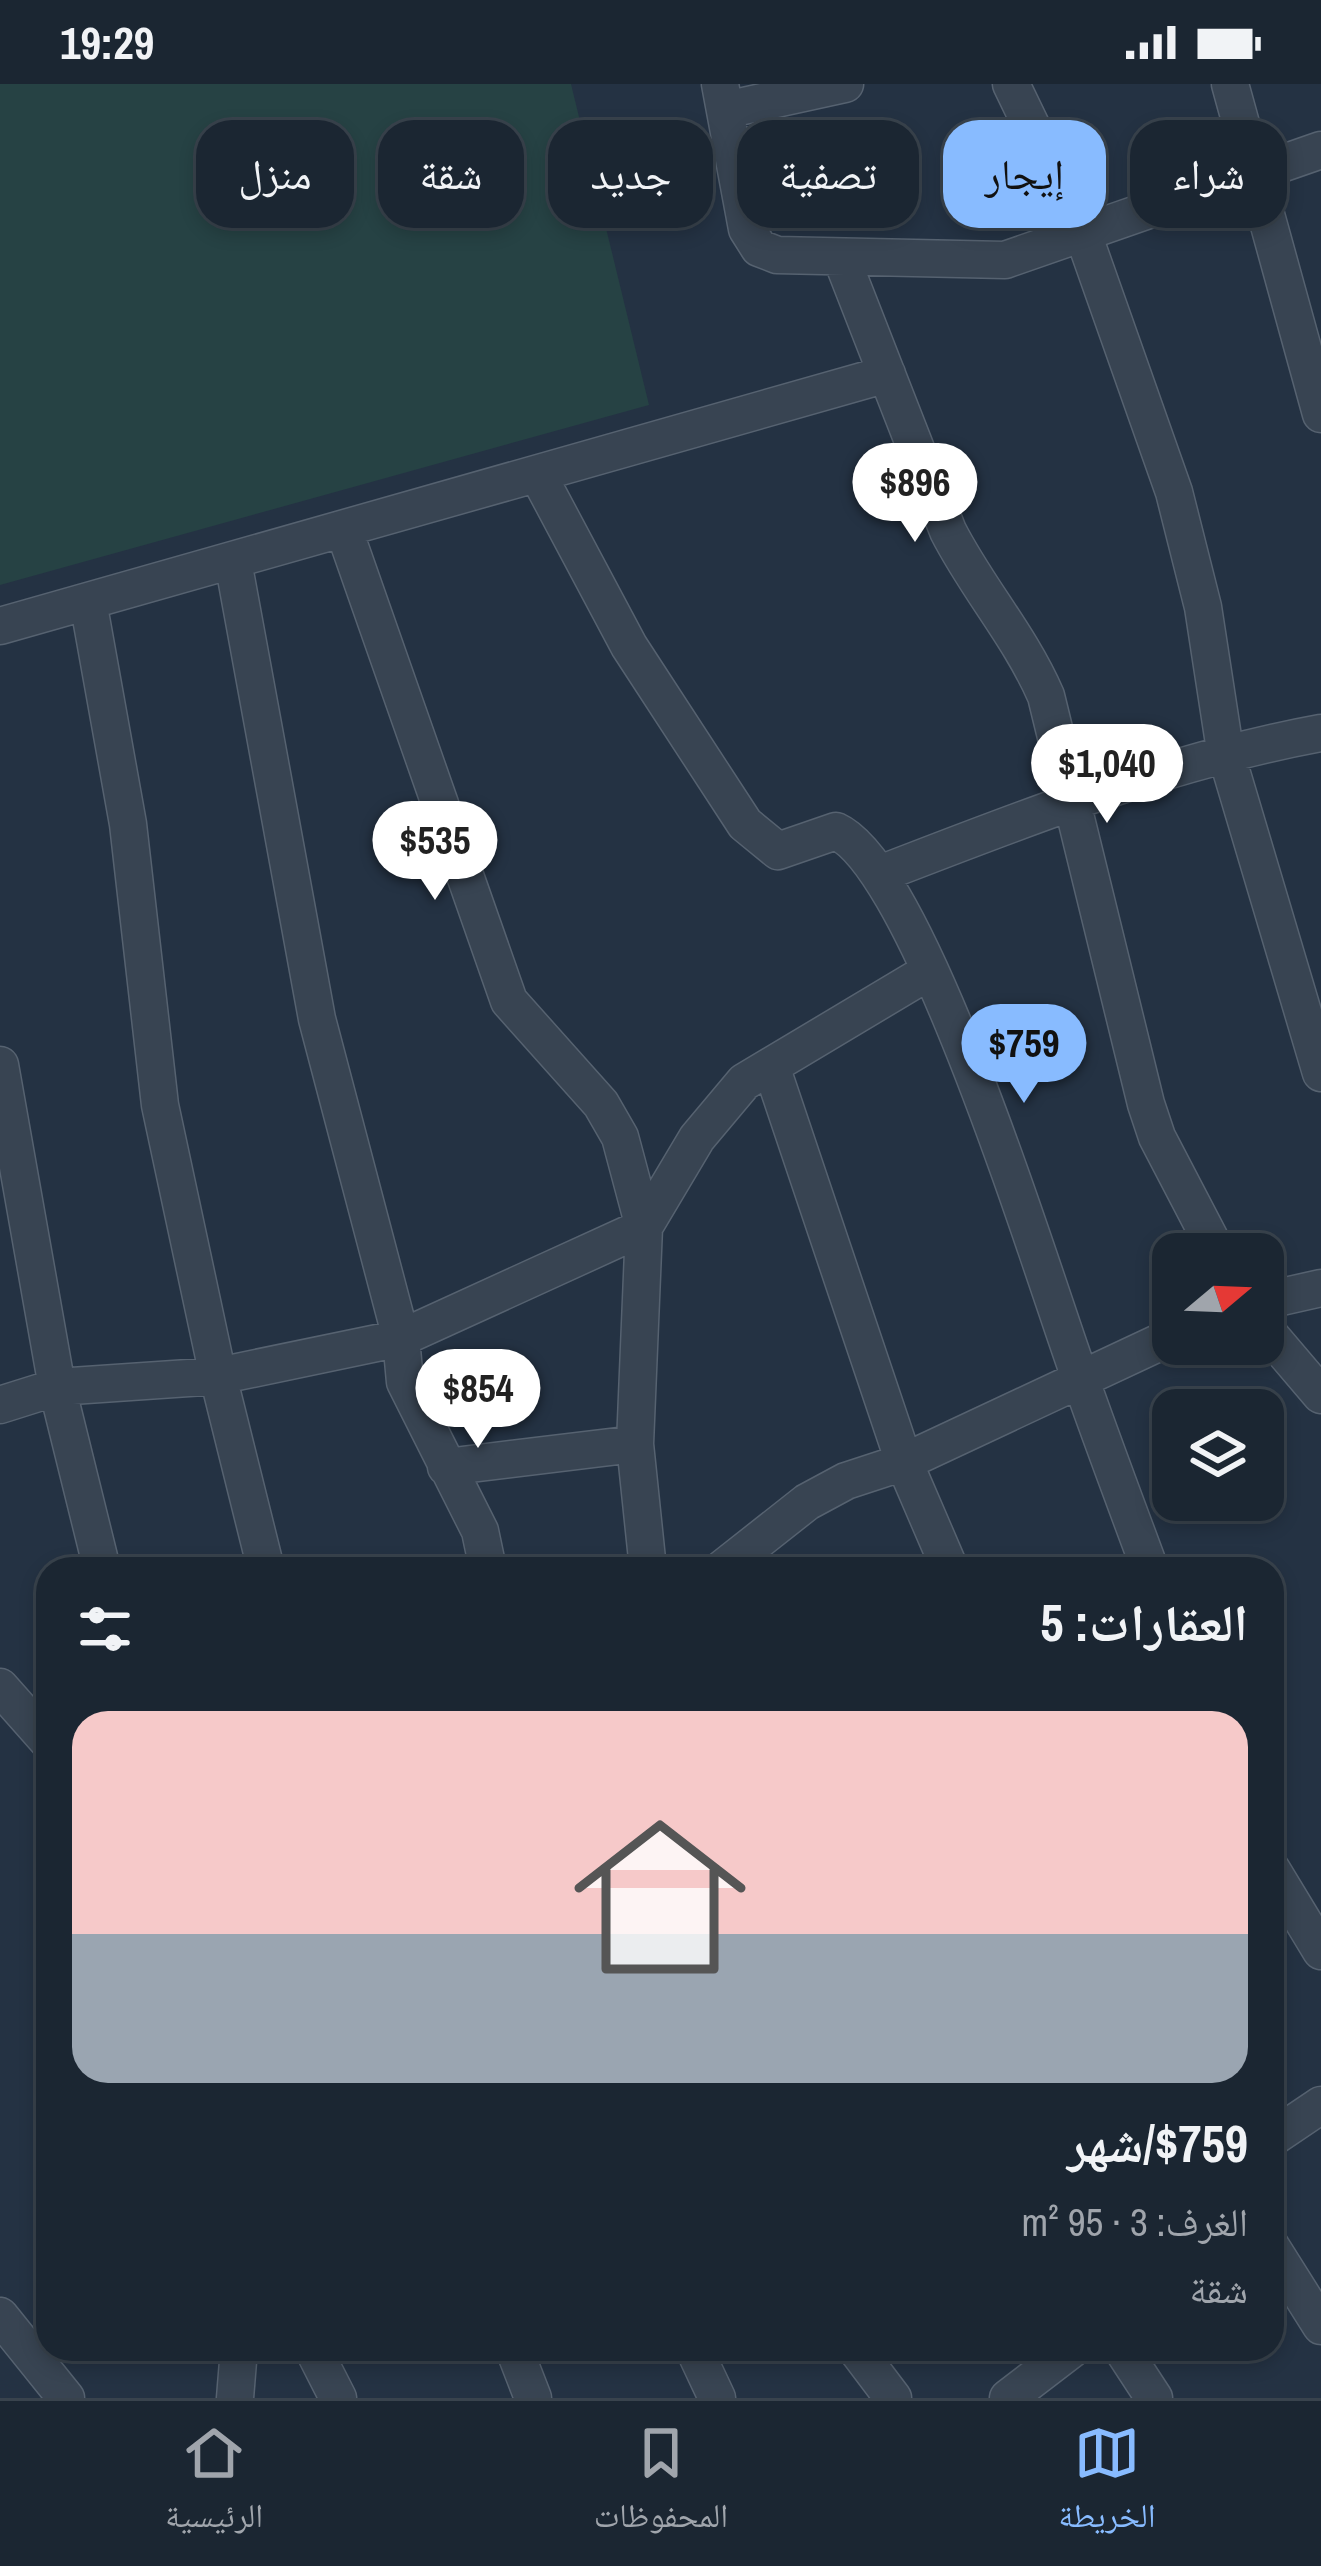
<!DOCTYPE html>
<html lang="ar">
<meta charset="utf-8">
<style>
body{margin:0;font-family:"Archivo Narrow","Noto Naskh Arabic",sans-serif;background:#242e3a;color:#f1f3f6;direction:rtl;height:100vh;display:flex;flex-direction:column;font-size:45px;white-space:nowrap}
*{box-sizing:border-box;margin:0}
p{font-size:39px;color:#a0a5ac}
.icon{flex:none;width:66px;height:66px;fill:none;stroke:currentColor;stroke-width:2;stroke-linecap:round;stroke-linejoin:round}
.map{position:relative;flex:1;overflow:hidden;direction:ltr}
.sheet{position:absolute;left:36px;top:1473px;width:1248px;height:804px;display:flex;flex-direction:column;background:#1b2632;border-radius:36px;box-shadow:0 6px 18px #0003,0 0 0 3px #39434d;direction:rtl}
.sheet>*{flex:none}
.guide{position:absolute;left:36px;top:36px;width:1251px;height:108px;direction:rtl;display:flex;gap:24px}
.needle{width:78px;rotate:71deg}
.controls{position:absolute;left:1152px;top:1149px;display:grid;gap:24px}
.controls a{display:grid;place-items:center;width:132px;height:132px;border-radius:24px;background:#1b2632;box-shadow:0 6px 18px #0003,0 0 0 3px #39434d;font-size:60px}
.price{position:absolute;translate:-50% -102px;padding:0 27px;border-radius:42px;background:#fff;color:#222;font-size:39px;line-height:78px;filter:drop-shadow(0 3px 6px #0008)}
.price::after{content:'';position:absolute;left:50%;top:72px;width:36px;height:27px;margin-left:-18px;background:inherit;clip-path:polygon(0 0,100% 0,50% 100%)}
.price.selected{background:#8bf;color:#111}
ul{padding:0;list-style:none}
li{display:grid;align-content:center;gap:24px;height:636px;padding:0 36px}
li+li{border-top:3px solid #39434d}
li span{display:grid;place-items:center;height:372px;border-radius:36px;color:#555}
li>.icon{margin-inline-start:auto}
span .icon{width:216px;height:216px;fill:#fffc;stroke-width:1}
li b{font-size:51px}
h2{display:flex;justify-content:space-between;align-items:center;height:144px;padding:0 36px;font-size:51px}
.chip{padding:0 42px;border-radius:36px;background:#1b2632;box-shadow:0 6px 18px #0003,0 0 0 3px #39434d;font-size:42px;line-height:108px}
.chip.selected{background:#8bf;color:#111}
.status{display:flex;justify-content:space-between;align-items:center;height:84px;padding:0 60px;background:#1b2632;direction:ltr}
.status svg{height:33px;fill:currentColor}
.menu{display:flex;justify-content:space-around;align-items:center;height:168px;border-top:3px solid #39434d;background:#1b2632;font-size:33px;color:#a0a5ac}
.menu a{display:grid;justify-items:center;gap:6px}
.menu .selected{color:#8bf}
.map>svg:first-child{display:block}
.green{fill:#264244}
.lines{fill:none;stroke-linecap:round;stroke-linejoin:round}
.minor-casing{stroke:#566270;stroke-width:39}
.minor{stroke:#384452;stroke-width:36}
</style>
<div class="status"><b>19:29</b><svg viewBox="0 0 49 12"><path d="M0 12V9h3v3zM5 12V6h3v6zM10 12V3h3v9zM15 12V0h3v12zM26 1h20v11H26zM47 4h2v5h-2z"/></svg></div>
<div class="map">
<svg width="1321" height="2314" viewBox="0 0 1321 2314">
<rect width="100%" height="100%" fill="#243243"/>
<path class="green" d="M0,0H571L649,321L0,501Z"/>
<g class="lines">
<defs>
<path id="minor" d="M720,0L747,145L759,164L777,171L1005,176L1321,66
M1011,0L1082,147L1174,408L1203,523L1225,666L1321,989
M1230,0L1321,330
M725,26L845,0
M841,173L948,447C977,504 1020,552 1046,612L1146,1020L1157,1053L1218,1170
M538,391L629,562L745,740L778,767L836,747C920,785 1042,1188 1078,1288C1101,1354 1126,1420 1150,1485
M344,446L509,917L601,1020L620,1053L644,1143L635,1360L648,1485
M233,477L317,935L401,1254L405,1298L480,1447L488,1485
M88,517L128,740L160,1021L218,1292L266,1485
M0,542L887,290
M880,790C1025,734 1168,677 1321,649
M0,981L57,1303L102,1485
M771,982L904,1378L950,1485
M1263,1217L1321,1204
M1263,1243L1321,1311
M0,1321L57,1303L218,1292L401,1254L644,1143L697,1054L744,998L928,888
M446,1383L635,1360
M722,1485L807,1418L846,1397L904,1378L1173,1252
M0,1603L48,1657
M1272,1786L1321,1867
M1272,2054L1321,2021
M1272,2164L1321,2242
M0,2232L66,2314
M313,2265L338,2314
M514,2265L533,2314
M694,2265L717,2314
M856,2265L893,2314
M1122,2265L1154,2314
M235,2314L239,2265
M1008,2314L1072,2265"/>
</defs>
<use href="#minor" class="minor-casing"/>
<use href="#minor" class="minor"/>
</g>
</svg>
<div class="controls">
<a><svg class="needle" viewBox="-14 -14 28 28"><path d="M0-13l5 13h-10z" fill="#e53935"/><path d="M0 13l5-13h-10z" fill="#a0a5ac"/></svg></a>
<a><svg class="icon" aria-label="layers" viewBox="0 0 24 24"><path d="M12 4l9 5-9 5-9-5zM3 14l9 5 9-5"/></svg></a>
</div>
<b class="price" style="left:915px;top:461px">$896</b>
<b class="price" style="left:1107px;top:742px">$1,040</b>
<b class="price" style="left:435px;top:819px">$535</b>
<b class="price selected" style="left:1024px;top:1022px">$759</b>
<b class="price" style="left:478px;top:1367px">$854</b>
<div class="guide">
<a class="chip">شراء</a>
<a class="chip selected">إيجار</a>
<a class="chip">تصفية</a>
<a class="chip">جديد</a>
<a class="chip">شقة</a>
<a class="chip">منزل</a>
</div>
<section class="sheet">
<h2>العقارات: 5<svg class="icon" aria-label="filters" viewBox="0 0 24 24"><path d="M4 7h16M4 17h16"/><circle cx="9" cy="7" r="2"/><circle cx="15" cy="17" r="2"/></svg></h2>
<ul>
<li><span style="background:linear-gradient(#f6c9c9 60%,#9aa5b1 0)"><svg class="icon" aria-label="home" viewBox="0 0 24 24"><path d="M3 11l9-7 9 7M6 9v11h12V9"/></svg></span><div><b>$759/شهر</b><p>الغرف: 3 · 95 m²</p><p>شقة</p></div></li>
</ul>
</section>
</div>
<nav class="menu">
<a class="selected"><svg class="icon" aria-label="map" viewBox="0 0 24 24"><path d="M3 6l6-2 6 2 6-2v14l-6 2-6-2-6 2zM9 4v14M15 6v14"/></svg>الخريطة</a>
<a><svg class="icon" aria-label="saved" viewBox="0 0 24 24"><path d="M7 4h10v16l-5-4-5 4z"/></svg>المحفوظات</a>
<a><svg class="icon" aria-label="home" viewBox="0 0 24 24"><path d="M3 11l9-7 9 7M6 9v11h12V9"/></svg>الرئيسية</a>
</nav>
